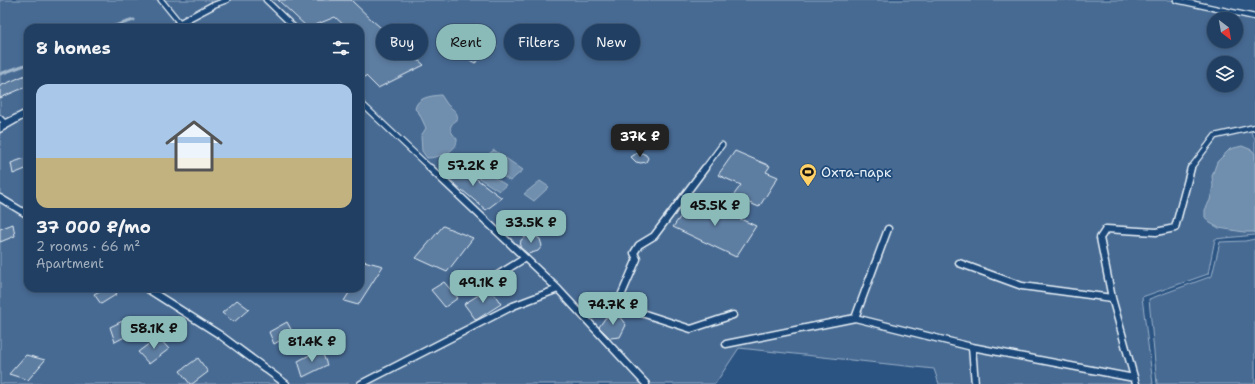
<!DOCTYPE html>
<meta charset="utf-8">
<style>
body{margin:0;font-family:"Shantell Sans",sans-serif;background:#284668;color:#f1f3f6;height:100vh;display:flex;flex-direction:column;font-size:15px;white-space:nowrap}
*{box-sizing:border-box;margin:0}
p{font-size:13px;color:#a2afbe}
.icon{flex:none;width:22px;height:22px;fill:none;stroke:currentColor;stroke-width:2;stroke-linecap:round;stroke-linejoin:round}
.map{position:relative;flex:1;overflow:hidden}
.drawer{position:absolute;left:24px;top:24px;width:340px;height:268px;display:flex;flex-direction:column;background:#203f62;border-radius:12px;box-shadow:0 2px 6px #0003,0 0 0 1px #3d5877}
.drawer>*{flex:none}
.banner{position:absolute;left:376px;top:24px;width:380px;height:36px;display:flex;gap:8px}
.needle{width:26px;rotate:149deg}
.fabs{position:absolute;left:1207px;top:12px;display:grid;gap:8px}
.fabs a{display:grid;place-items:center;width:36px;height:36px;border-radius:50%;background:#203f62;box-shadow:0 2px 6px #0003,0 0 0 1px #3d5877;font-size:20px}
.price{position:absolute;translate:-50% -34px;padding:0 9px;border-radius:8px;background:#8bbbb9;color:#111;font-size:13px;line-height:26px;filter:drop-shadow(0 1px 2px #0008)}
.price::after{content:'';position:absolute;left:50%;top:24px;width:12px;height:9px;margin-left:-6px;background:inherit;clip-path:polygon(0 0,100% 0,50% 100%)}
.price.selected{background:#222;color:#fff}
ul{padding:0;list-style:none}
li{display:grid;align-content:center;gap:8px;height:212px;padding:0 12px}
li+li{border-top:1px solid #3d5877}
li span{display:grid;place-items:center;height:124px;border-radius:12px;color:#555}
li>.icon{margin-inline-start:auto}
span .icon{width:72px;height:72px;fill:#fffc;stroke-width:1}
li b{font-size:17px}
h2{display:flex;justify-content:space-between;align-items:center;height:48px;padding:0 12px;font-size:17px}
.pill{padding:0 14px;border-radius:18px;background:#203f62;box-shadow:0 2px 6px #0003,0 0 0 1px #3d5877;font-size:14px;line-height:36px}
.pill.selected{background:#8bbbb9;color:#111}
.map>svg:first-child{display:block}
.green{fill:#476b93;stroke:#98aec6;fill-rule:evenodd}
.water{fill:#708ead;stroke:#a0b6cb}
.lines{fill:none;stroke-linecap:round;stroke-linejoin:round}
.stream{stroke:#a0b6cb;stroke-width:3}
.building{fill:#5d7da1;stroke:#e8f1f8}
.service-far1-casing{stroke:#e8f1f8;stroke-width:7}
.service-casing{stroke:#e8f1f8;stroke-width:9}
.minor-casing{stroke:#e8f1f8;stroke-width:3}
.service-far1{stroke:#1f4a7a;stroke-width:4.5}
.service{stroke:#1f4a7a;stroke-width:6}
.minor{fill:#1f4a7a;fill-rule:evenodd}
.labels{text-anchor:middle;stroke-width:3.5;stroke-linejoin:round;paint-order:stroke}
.poi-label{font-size:14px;fill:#e8f1f8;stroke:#1f4a7a;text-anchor:start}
</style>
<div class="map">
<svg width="1255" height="384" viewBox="0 0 1255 384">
<rect width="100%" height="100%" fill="#2b5482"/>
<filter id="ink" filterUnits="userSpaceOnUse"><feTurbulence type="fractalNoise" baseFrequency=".025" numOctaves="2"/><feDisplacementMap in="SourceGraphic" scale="8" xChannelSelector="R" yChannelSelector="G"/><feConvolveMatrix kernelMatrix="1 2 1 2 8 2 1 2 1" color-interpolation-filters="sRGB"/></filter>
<g filter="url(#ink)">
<path class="green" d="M0,0H1171L1255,18V129L1251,133L1255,138V235L1215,239L1208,274L1142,297L1153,384H939L934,369L739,348L715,384H0ZM1214,19H1236V41H1214ZM28,28H360V288H28ZM1214,63H1236V85H1214Z
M1255,239V384H1157L1149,299L1212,276L1220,242L1245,241Z"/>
<path class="water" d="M441,95C443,98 445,101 447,104C452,110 459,111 457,120C446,127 451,132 457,139C458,152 437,158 427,158L422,151L421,136L426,128L419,113L415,109C417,97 431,96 441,95Z
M1242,146L1252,150L1255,154V232H1244L1219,228L1210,223L1205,217V210L1210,200L1213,186L1212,176L1217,162L1230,149Z
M494,150L523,170L510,181L480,161Z
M475,165L506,185L499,191L468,171Z
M540,181L549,187L534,201L524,194Z"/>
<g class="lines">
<path class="stream" d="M108,28L134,20
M0,74L28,64"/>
</g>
<path class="building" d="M278,0H351L373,21L424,65L378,88L366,76L360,79V28H347L335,17L308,28Z
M492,40L497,47L475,63L466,58Z
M28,74V86L0,98V86Z
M735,151L770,166L766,172L778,177L759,207L733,196L741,185L718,175Z
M637,153H642L646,155L648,158L646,162L641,163L636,162L631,157Z
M28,157V168L13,174L11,163Z
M458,165L502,198L486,210L444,175Z
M694,198L756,226L736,257L673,227Z
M13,224L15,236L0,242V229Z
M443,226L473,238L447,272L416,258Z
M527,236H535L540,239L542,246L538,251L528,254L520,247L521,240Z
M360,260L383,266L358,305L344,301L352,288H360Z
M444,282L458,298L445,307L431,290Z
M105,288H113L117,294L101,304L94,294Z
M490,288L501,304L476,320L464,304Z
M237,300L249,309L234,322L222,313Z
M618,315L626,325L620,337L610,338L599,327L606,317Z
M131,317L136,331L115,342L110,327Z
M287,322L293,333L274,344L269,332Z
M158,337L169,349L149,364L138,352Z
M321,349L327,365L303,377L298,361Z
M26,355L45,360L28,380L9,374Z
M198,358L208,372L192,384H190L180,371Z"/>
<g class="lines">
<defs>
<path id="service-far1" d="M161,0L179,22
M266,0L295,28
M1176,0L1255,17
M211,6L227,0
M360,102L431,169
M0,118L7,125
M704,169L722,145
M1190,169L1215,136L1255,127"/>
<path id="service" d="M430,168L558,289L646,384
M0,198L28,215
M959,263L1022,286L1112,298
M480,286L525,258
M146,288L220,335L286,384
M617,305L691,329L733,315
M583,314L617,305L637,259L634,253L639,245L654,236L705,168
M855,318L888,229
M726,344L855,318L972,347L1134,378
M972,347L975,384
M361,384L513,306L558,289
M1136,384L1112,298L1100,238L1106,229L1156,232L1175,228L1191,168"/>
<path id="minor" d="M211,3L215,6L214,8L176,28H165Z
M28,109V116L0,132V123Z"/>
</defs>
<use href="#service-far1" class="service-far1-casing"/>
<use href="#service" class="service-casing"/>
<use href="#minor" class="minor-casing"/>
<use href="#service-far1" class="service-far1"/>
<use href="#service" class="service"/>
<use href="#minor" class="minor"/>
</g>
</g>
<defs>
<symbol id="stadium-pin" viewBox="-11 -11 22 30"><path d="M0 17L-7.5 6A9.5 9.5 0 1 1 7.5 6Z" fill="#ffd166" stroke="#1f4a7a"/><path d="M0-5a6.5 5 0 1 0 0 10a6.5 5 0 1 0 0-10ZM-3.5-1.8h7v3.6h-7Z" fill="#111"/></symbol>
</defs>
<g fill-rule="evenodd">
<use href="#stadium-pin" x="798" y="162" width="20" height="27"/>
</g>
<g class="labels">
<g class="poi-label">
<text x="821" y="177">Охта-парк</text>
</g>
</g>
</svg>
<div class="fabs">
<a><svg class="needle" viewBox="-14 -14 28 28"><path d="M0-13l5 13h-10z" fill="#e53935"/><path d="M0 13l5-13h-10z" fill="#a2afbe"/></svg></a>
<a><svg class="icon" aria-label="layers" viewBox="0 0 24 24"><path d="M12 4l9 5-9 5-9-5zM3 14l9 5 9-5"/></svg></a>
</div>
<b class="price selected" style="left:640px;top:158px">37K ₽</b>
<b class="price" style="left:473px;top:187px">57.2K ₽</b>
<b class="price" style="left:715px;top:227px">45.5K ₽</b>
<b class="price" style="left:531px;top:244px">33.5K ₽</b>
<b class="price" style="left:483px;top:304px">49.1K ₽</b>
<b class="price" style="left:613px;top:326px">74.7K ₽</b>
<b class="price" style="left:154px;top:350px">58.1K ₽</b>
<b class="price" style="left:312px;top:363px">81.4K ₽</b>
<div class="banner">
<a class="pill">Buy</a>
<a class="pill selected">Rent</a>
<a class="pill">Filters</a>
<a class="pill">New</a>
</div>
<section class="drawer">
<h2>8 homes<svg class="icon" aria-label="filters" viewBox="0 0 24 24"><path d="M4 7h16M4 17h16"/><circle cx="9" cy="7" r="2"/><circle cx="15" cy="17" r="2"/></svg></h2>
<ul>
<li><span style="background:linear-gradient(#a9c7e8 60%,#c2b280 0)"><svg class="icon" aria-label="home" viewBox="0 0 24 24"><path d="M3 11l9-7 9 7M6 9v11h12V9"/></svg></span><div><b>37 000 ₽/mo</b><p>2 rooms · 66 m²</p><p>Apartment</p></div></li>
</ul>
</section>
</div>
